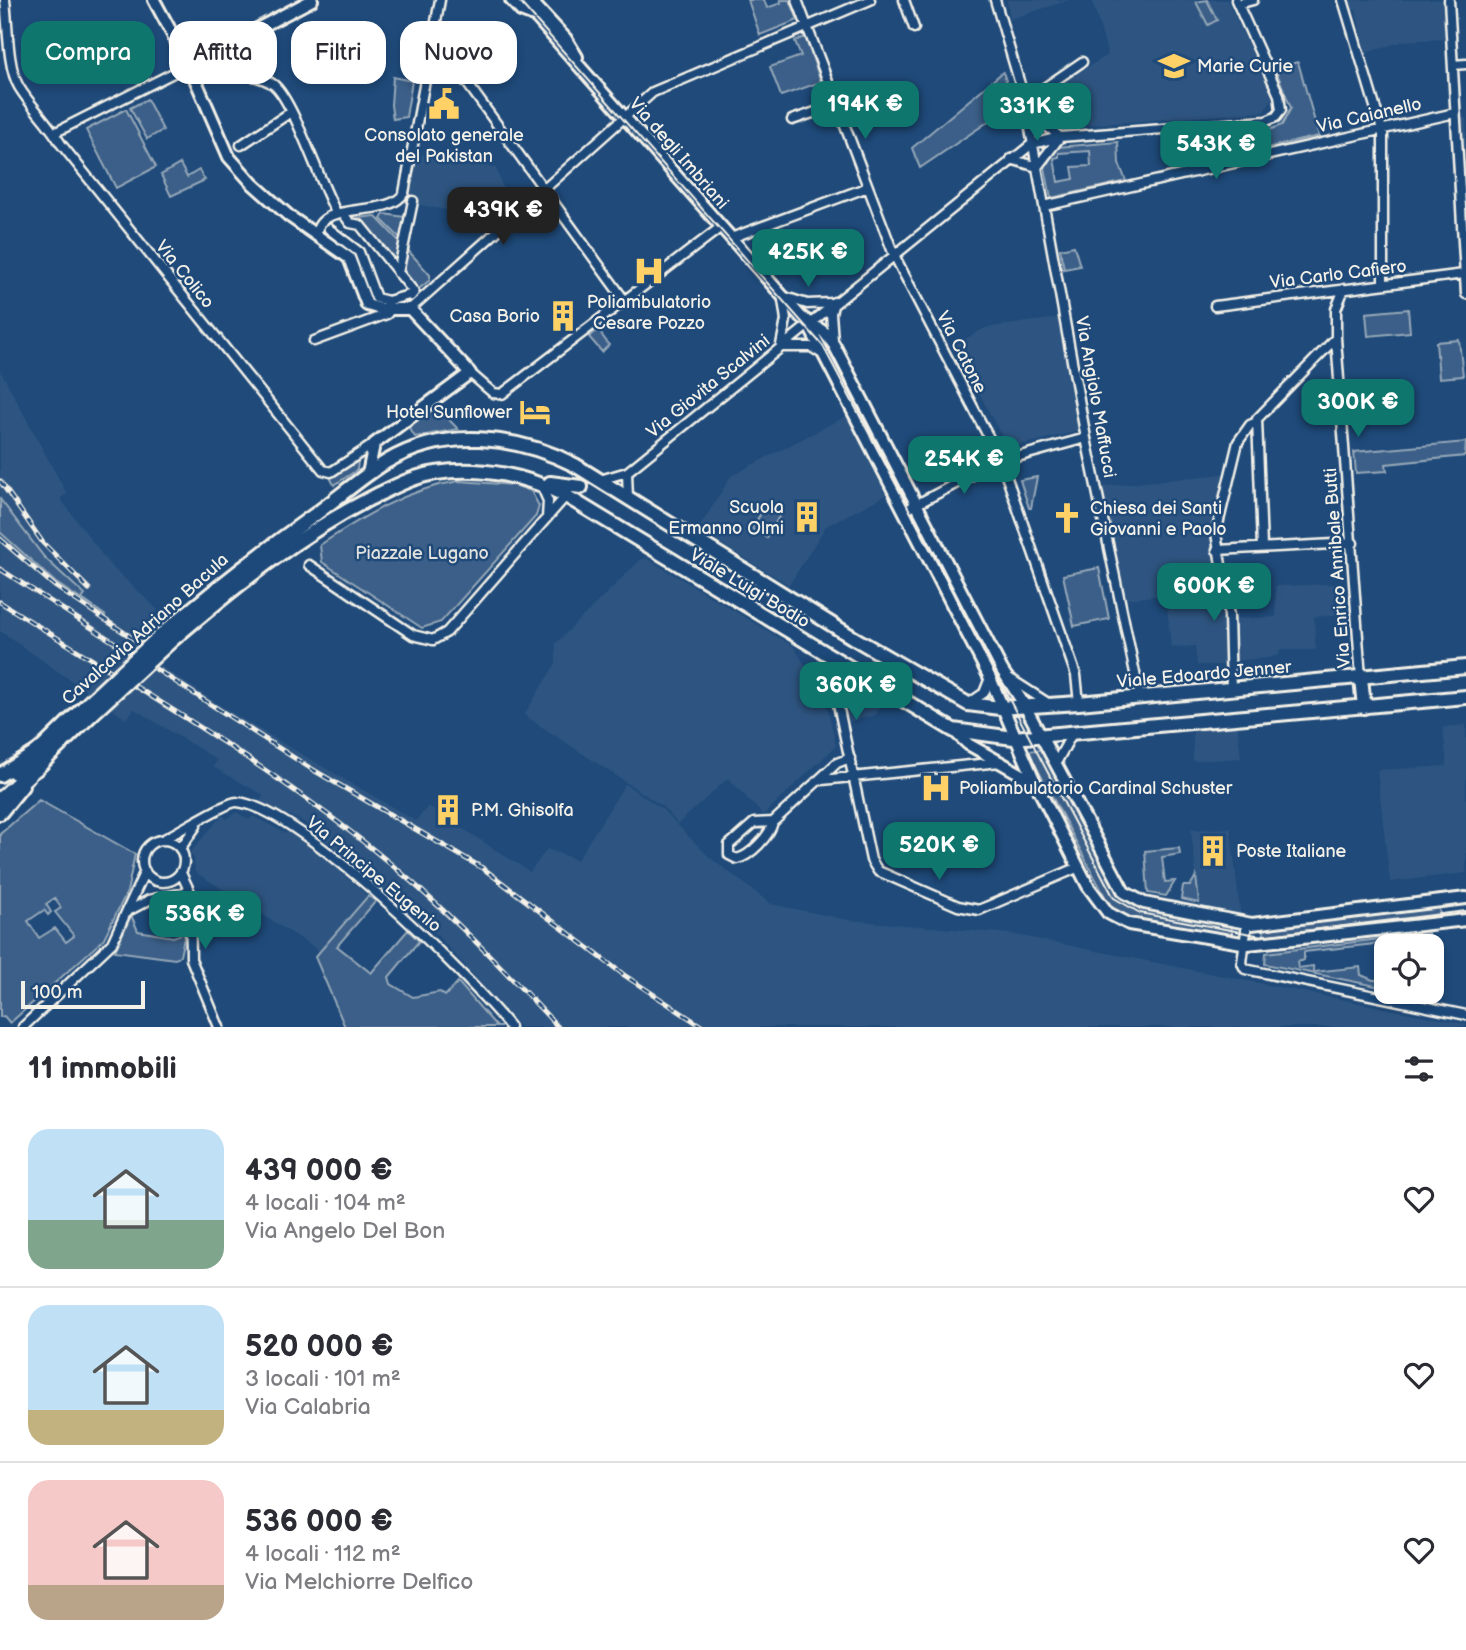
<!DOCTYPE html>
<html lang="it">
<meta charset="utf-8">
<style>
body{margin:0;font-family:"Balsamiq Sans",sans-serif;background:#f2f2f3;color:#2b2b33;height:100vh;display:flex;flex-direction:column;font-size:26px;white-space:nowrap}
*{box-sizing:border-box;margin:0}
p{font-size:23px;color:#7c7c81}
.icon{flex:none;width:38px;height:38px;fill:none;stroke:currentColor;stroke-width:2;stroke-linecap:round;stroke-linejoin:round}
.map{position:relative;height:1027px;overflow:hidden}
.drawer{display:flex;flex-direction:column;background:#fff;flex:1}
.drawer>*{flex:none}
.banner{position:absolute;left:21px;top:21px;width:700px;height:63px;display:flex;gap:14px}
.buttons{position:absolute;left:1374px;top:934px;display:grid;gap:14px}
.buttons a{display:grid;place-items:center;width:70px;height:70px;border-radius:14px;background:#fff;box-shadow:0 4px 10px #0003;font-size:35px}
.scale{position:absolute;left:21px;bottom:18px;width:124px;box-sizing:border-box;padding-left:7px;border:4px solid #f4f1e8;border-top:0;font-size:19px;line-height:24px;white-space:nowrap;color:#f4f1e8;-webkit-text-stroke:5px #1f4a7a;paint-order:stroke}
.price{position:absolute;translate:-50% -60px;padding:0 16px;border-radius:14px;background:#0f766e;color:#fff;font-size:23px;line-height:46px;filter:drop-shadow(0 2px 4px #0008)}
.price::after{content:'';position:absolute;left:50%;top:42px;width:21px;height:16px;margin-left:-10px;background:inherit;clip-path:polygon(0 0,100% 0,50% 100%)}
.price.selected{background:#222;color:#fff}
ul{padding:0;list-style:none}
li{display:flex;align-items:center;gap:21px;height:175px;padding:0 28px}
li+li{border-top:2px solid #e1e1e2}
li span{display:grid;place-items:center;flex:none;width:196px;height:140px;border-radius:21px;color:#555}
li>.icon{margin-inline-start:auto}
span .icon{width:84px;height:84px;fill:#fffc;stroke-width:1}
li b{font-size:30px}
h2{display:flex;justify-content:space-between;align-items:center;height:84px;padding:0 28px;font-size:30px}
.pill{padding:0 24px;border-radius:21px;background:#fff;box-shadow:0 4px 10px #0003;font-size:24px;line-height:63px}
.pill.selected{background:#0f766e;color:#fff}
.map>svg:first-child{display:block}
.built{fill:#2d5581}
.green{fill:#3a5f88;stroke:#97a8b8;stroke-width:2;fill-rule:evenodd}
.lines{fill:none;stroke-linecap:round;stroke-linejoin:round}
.street-casing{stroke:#f4f1e8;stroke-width:13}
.secondary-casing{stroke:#f4f1e8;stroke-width:16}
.primary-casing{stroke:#f4f1e8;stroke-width:18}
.highway-casing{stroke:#f4f1e8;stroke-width:19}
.street{stroke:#1f4a7a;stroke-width:8}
.secondary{stroke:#1f4a7a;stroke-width:10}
.primary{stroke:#1f4a7a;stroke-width:12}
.highway{stroke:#1f4a7a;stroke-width:14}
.tram{stroke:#f4f1e8;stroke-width:2}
.rail-casing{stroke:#f4f1e8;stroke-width:5}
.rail{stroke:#1f4a7a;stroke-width:2.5;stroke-dasharray:8;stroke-linecap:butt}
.primary-bridge-casing{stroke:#f4f1e8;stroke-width:18;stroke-linecap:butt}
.primary-bridge{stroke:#1f4a7a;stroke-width:12}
.labels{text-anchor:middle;stroke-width:5;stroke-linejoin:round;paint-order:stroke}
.poi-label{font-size:18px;fill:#f4f1e8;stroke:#1f4a7a;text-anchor:start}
.street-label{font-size:18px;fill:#f4f1e8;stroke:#1f4a7a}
.park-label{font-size:18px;fill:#e1e2de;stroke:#1f4a7a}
</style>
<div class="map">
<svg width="1466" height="1027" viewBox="0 0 1466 1027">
<rect width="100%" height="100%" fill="#1f4a7a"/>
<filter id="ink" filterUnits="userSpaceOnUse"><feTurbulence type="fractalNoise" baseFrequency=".0143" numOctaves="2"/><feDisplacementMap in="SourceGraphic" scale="14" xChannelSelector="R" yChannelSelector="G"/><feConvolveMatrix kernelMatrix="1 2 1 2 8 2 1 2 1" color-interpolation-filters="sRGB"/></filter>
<g filter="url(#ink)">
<path class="built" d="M1007,0H1070L1010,19Z
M1092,0H1227L1273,97L1264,112L1058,127L1050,123L1039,113L1037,104L1071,77L1108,55Z
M1349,0H1441L1448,24L1444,25V39L1404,41L1366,53L1356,10L1352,11Z
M1460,118H1466V180H1465Z
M412,153L496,168L511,212L492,219L405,202L402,199Z
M1058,318L1079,431L1008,448L954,345L985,328Z
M0,370L67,494L60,498L109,564L158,610L148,622L177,646L160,666L240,718L416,821L428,806L530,872L547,849L577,860L625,784L662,809L709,857L771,904L848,920L1011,934L1466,1024V1027H520L438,936L304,822L260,803L263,795L213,767L217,760L134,709L126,719L0,631V532L56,583L96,611L44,557L0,499Z
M846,416L886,495L826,526L789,585L698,530L731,476Z
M1223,474L1227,475L1215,549L1226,665H1197L1195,646L1171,648L1166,595L1123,599L1098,487Z
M646,558L793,646L825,696L836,746L763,815L728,778L678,824L662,806L524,715L556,663V643L640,560Z
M1334,584L1336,615L1314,617L1316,650H1279V655L1268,658L1230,661L1231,619L1276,617L1275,586Z
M856,676L887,694L876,715L844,723L838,686Z
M1237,720L1241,758L1193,761V724Z
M1466,725V873L1390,882L1377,770L1447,766L1443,727Z
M237,812L249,820L253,816L285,833L294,831L368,896L320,951L195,872L194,858L190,853L222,815L227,819Z
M1231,828V832L1241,919L1200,911L1191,830Z"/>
<path class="green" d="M748,0H764L767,8L781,3L780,0H790L798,20L760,35Z
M1207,0L1217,20L1208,25L1196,2Z
M805,37L821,82L781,96L770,67L801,56L795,41Z
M1298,62L1319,136L1183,167L1177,137L1269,130L1282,125L1291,108L1275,68Z
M1003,72L1014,104L920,168L912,148Z
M393,77L412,81L406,117L393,119L391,105Z
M1071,88L1079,115L1060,121L1052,94Z
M147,99L163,130L147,139L130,108Z
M126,109L156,167L116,188L86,130Z
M1118,142L1119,163L1126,181L1051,198L1045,168L1057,147ZM1090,151L1091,166L1072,167L1074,179L1058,182L1054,158L1059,157V153Z
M180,164L187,177L199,170L205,180L171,196L161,175Z
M384,214L405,217L401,239L381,219Z
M375,216L403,245L398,270L358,218Z
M1074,246L1080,266L1064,269L1060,249Z
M406,248L430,275V280L416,291L401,273Z
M1408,309L1410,332L1368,336L1366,313Z
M598,330L609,345L602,352L589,337Z
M1459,340L1463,376L1439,378L1436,342Z
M836,356L909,498L903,501L829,359Z
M436,406L458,429L415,437L408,426Z
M1466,442L1465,456L1386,464L1387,471L1356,473L1354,452Z
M358,461L357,470L334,485L330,477Z
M1037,477L1031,508H1029L1020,480Z
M459,481L514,485L531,491L539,506L536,516L441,622L422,628L322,562L320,545C364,516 407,489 459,481Z
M0,499L44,557L85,595L82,599L106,616L56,583L0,532Z
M766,504L781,513L767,538L752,529Z
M917,515L1010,689L1006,692L1001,690L912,518Z
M1099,568L1109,619L1074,626L1063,575Z
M1043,749L1120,896L1141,907L1231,925L1233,939L1136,921L1111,908L1028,751Z
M39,800L135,854L127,892L103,940L10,1023L4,1016L0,1017V834ZM55,898L61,908L55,912L74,936L66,942L55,928L39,938L28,921L44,910L48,915L51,912L46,904Z
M1179,848L1180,854L1162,857L1165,882L1175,881L1166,896L1148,893L1145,851Z
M1196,876L1199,903L1181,899L1183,886H1190Z
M368,896L376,901L337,946L371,973L408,930L419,941L389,977L391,984L413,997L440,992L445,996L458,982L497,1027H501H345L315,957Z
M1439,905L1440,920L1265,940L1263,928Z
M131,915L138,931L173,937L185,933L180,956L175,959L115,951Z
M1428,933L1429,938L1304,952V960L1297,962L1298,968L1313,966L1314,972L1360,967L1361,975L1373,980H1385L1386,988L1265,964L1266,953Z"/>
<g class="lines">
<defs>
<path id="street" d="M5,0C8,23 7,67 19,87C31,107 49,123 61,144L323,470L331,472L374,444
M797,0L894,255L1001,461L1076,675L1079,703
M904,0L914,28
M995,0L1025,101L1086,438L1140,697
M1343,0L1383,133V284
M1449,0L1466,294
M1238,4L1253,0
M432,47L446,54L625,301
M214,52C224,78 255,70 274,85C294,102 321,186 337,214
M1453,65L1466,64
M1025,101L1082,62
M1027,110L1060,137
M792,120L836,105
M54,133L189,65
M241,145L291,112
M1011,159L1037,167
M1037,167L1060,137
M1044,206L1455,113
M345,216L350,223L360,225L414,292L411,296
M329,229L359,252L376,298L388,301L409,295
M316,235C320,198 388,220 404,193L440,0
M731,238L868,187
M398,273L413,201
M1344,289L1336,309V338L1361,678
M785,297L807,304L831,303
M1215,306L1464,274
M410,309L653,92L870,0
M314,341L387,314L391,309
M833,341L831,313L834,302
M781,345L786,320L783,300
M782,347H811L821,353
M470,373L493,393L502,394L721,227
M627,472L628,499
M600,480L627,472L1032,144L1060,137L1266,121L1276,117L1281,110L1279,95L1236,0
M541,485L548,501L547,518
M904,511L995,463L1086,438
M1262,547L1257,419L1336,338
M1217,550L1353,543
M309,565L413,635L433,640L447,632L566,496
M834,660L836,695L871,860L878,871L958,906L979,910L1079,867
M1009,678L1051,705
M837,685L857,674
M1231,689L1229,616L1216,533L1238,442L1250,425L1257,422
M968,704L984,693L990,678
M1056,763L1073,732
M822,780L1000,762
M773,822L754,823L729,845V855L737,859C750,856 770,836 773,822L837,763L850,758
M162,840C175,834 228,801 237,802C299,807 469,976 510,1027
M142 861a21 21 0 1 1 42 0a21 21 0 1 1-42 0Z
M180,849L196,826
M181,873L190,892L191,959L219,1027
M128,911L149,900L190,892
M1247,923L1242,963L1245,969L1466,1015
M23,1027L112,943L145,871"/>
<path id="secondary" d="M154,0L189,65L229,157L253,184L289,216L349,258L367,305L381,309H410L470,373L374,444L368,474
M511,0L521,11L534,16
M521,0L801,317L824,332L834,345L1002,670L1025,706L1124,892L1144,903L1252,924L1466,898
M530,0L566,39L577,57
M189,65L312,0
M808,324L990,678L1035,782L1088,886L1108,913L1129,924L1248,944L1466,920
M953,730L968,744L1035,782"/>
<path id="primary" d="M550,483L581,487
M162,634C211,592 261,553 313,516C338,498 360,478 386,462C444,427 516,435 575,465L852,637L968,704L1000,708L1079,703L1466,667
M171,641C234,587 297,536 371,498C392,488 413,476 436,473C480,466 528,476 566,496L953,730L1014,738L1466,697
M1361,678L1364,707
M36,769L91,715
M0,775L40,750L83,708
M0,813L22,786"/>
<path id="highway" d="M15,772L40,750
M0,800L42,762"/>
</defs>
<use href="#street" class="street-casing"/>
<use href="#secondary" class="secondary-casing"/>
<use href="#primary" class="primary-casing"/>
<use href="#highway" class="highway-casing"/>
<use href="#street" class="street"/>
<use href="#secondary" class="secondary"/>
<use href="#primary" class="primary"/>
<use href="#highway" class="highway"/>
<path class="tram" d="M518,0L823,346L1114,898L1140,913L1262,936L1466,911"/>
<defs>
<path id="rail" d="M0,481L43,543L89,589
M0,539L56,587L140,643
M0,569L310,768L484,869L624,975L703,1027
M0,602C126,682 258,757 375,851C441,904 500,965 558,1027"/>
</defs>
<use href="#rail" class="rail-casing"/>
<use href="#rail" class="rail"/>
<defs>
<path id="primary-bridge" d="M83,708L162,634
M91,715L171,641"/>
</defs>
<use href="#primary-bridge" class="primary-bridge-casing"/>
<use href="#primary-bridge" class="primary-bridge"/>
</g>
</g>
<defs>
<symbol id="school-bare" viewBox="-9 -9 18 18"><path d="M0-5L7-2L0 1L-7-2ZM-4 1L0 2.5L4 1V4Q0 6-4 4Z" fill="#ffd166" stroke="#1f4a7a" stroke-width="2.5" paint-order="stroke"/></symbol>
<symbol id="civic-bare" viewBox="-9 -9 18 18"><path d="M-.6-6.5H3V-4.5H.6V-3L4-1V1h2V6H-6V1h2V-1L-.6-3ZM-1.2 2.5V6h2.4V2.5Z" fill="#ffd166" stroke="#1f4a7a" stroke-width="2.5" paint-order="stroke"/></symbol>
<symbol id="hospital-bare" viewBox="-9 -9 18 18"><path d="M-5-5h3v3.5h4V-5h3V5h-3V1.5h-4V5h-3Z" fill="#ffd166" stroke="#1f4a7a" stroke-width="2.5" paint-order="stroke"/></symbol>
<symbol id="building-bare" viewBox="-9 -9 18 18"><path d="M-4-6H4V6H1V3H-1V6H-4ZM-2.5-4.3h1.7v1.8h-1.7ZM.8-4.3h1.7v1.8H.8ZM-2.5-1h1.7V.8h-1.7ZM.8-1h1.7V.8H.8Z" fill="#ffd166" stroke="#1f4a7a" stroke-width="2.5" paint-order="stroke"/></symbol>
<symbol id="hotel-bare" viewBox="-9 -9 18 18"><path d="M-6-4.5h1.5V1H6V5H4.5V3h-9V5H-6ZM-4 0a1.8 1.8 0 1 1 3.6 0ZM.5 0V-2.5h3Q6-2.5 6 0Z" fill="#ffd166" stroke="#1f4a7a" stroke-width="2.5" paint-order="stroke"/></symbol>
<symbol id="church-bare" viewBox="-9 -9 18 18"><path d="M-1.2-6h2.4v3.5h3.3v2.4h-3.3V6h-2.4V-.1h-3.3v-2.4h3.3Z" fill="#ffd166" stroke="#1f4a7a" stroke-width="2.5" paint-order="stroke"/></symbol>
</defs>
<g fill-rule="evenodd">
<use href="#school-bare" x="1152" y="44" width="44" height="44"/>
<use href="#civic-bare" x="422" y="82" width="44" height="44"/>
<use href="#hospital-bare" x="627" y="249" width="44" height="44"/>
<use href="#building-bare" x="541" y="294" width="44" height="44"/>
<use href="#hotel-bare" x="513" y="390" width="44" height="44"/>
<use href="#building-bare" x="785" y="495" width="44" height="44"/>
<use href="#church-bare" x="1045" y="496" width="44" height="44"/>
<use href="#hospital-bare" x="914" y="766" width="44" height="44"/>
<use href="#building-bare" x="426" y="788" width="44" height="44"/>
<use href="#building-bare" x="1191" y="829" width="44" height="44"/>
</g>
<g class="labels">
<g class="poi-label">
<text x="1197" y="72">Marie Curie</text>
<text x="444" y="141" text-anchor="middle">Consolato generale<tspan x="444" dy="21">del Pakistan</tspan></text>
<text x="649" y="308" text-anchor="middle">Poliambulatorio<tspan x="649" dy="21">Cesare Pozzo</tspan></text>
<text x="540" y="322" text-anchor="end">Casa Borio</text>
<text x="512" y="418" text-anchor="end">Hotel Sunflower</text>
<text x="784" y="513" text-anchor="end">Scuola<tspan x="784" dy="21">Ermanno Olmi</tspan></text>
<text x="1090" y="514">Chiesa dei Santi<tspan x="1090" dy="21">Giovanni e Paolo</tspan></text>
<text x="959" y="794">Poliambulatorio Cardinal Schuster</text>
<text x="471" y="816">P.M. Ghisolfa</text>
<text x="1236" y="857">Poste Italiane</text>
</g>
<g class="street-label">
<text transform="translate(1369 115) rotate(-13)" y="6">Via Caianello</text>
<text transform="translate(679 153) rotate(49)" y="6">Via degli Imbriani</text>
<text transform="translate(185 274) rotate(51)" y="6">Via Colico</text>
<text transform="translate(1338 274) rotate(-7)" y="6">Via Carlo Cafiero</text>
<text transform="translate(962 352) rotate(63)" y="6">Via Catone</text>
<text transform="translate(708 386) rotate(-39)" y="6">Via Giovita Scalvini</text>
<text transform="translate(1096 397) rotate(80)" y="6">Via Angiolo Maffucci</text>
<text transform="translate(1337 568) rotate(-94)" y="6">Via Enrico Annibale Butti</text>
<text transform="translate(750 588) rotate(31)" y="6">Viale Luigi Bodio</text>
<text transform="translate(145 629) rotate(-42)" y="6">Cavalcavia Adriano Bacula</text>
<text transform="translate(1204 674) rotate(-5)" y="6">Viale Edoardo Jenner</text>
<text transform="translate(374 874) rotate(40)" y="6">Via Principe Eugenio</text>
</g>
<g class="park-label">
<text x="422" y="559">Piazzale Lugano</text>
</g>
</g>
</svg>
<div class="buttons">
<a><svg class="icon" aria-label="locate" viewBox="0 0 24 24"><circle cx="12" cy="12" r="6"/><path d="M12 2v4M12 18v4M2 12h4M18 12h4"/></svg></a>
</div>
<div class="scale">100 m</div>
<b class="price" style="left:865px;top:141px">194K €</b>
<b class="price" style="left:1037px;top:143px">331K €</b>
<b class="price" style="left:1216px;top:181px">543K €</b>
<b class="price selected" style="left:503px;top:247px">439K €</b>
<b class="price" style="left:808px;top:289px">425K €</b>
<b class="price" style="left:1358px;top:439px">300K €</b>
<b class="price" style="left:964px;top:496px">254K €</b>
<b class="price" style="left:1214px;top:623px">600K €</b>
<b class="price" style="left:856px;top:722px">360K €</b>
<b class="price" style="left:939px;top:882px">520K €</b>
<b class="price" style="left:205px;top:951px">536K €</b>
<div class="banner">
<a class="pill selected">Compra</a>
<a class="pill">Affitta</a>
<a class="pill">Filtri</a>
<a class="pill">Nuovo</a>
</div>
</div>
<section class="drawer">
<h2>11 immobili<svg class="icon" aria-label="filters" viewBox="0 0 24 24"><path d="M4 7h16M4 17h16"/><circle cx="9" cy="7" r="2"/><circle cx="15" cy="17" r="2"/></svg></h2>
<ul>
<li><span style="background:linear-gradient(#bfe0f5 65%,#7fa58c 0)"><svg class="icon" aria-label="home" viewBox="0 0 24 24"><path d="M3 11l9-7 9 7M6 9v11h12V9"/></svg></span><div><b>439 000 €</b><p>4 locali · 104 m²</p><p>Via Angelo Del Bon</p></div><svg class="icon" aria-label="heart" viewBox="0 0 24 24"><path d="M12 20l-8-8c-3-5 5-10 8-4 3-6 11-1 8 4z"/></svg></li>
<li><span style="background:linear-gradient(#bfe0f5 75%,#c2b280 0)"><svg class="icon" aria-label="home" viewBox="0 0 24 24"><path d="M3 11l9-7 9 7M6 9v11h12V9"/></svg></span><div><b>520 000 €</b><p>3 locali · 101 m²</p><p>Via Calabria</p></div><svg class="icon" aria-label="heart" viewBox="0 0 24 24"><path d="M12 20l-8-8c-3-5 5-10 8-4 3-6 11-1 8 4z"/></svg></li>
<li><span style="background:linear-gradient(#f6c9c9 75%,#b9a48a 0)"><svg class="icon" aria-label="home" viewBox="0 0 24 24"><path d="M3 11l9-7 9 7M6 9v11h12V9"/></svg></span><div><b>536 000 €</b><p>4 locali · 112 m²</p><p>Via Melchiorre Delfico</p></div><svg class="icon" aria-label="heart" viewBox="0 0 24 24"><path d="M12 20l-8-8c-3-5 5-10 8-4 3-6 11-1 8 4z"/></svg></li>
</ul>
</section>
